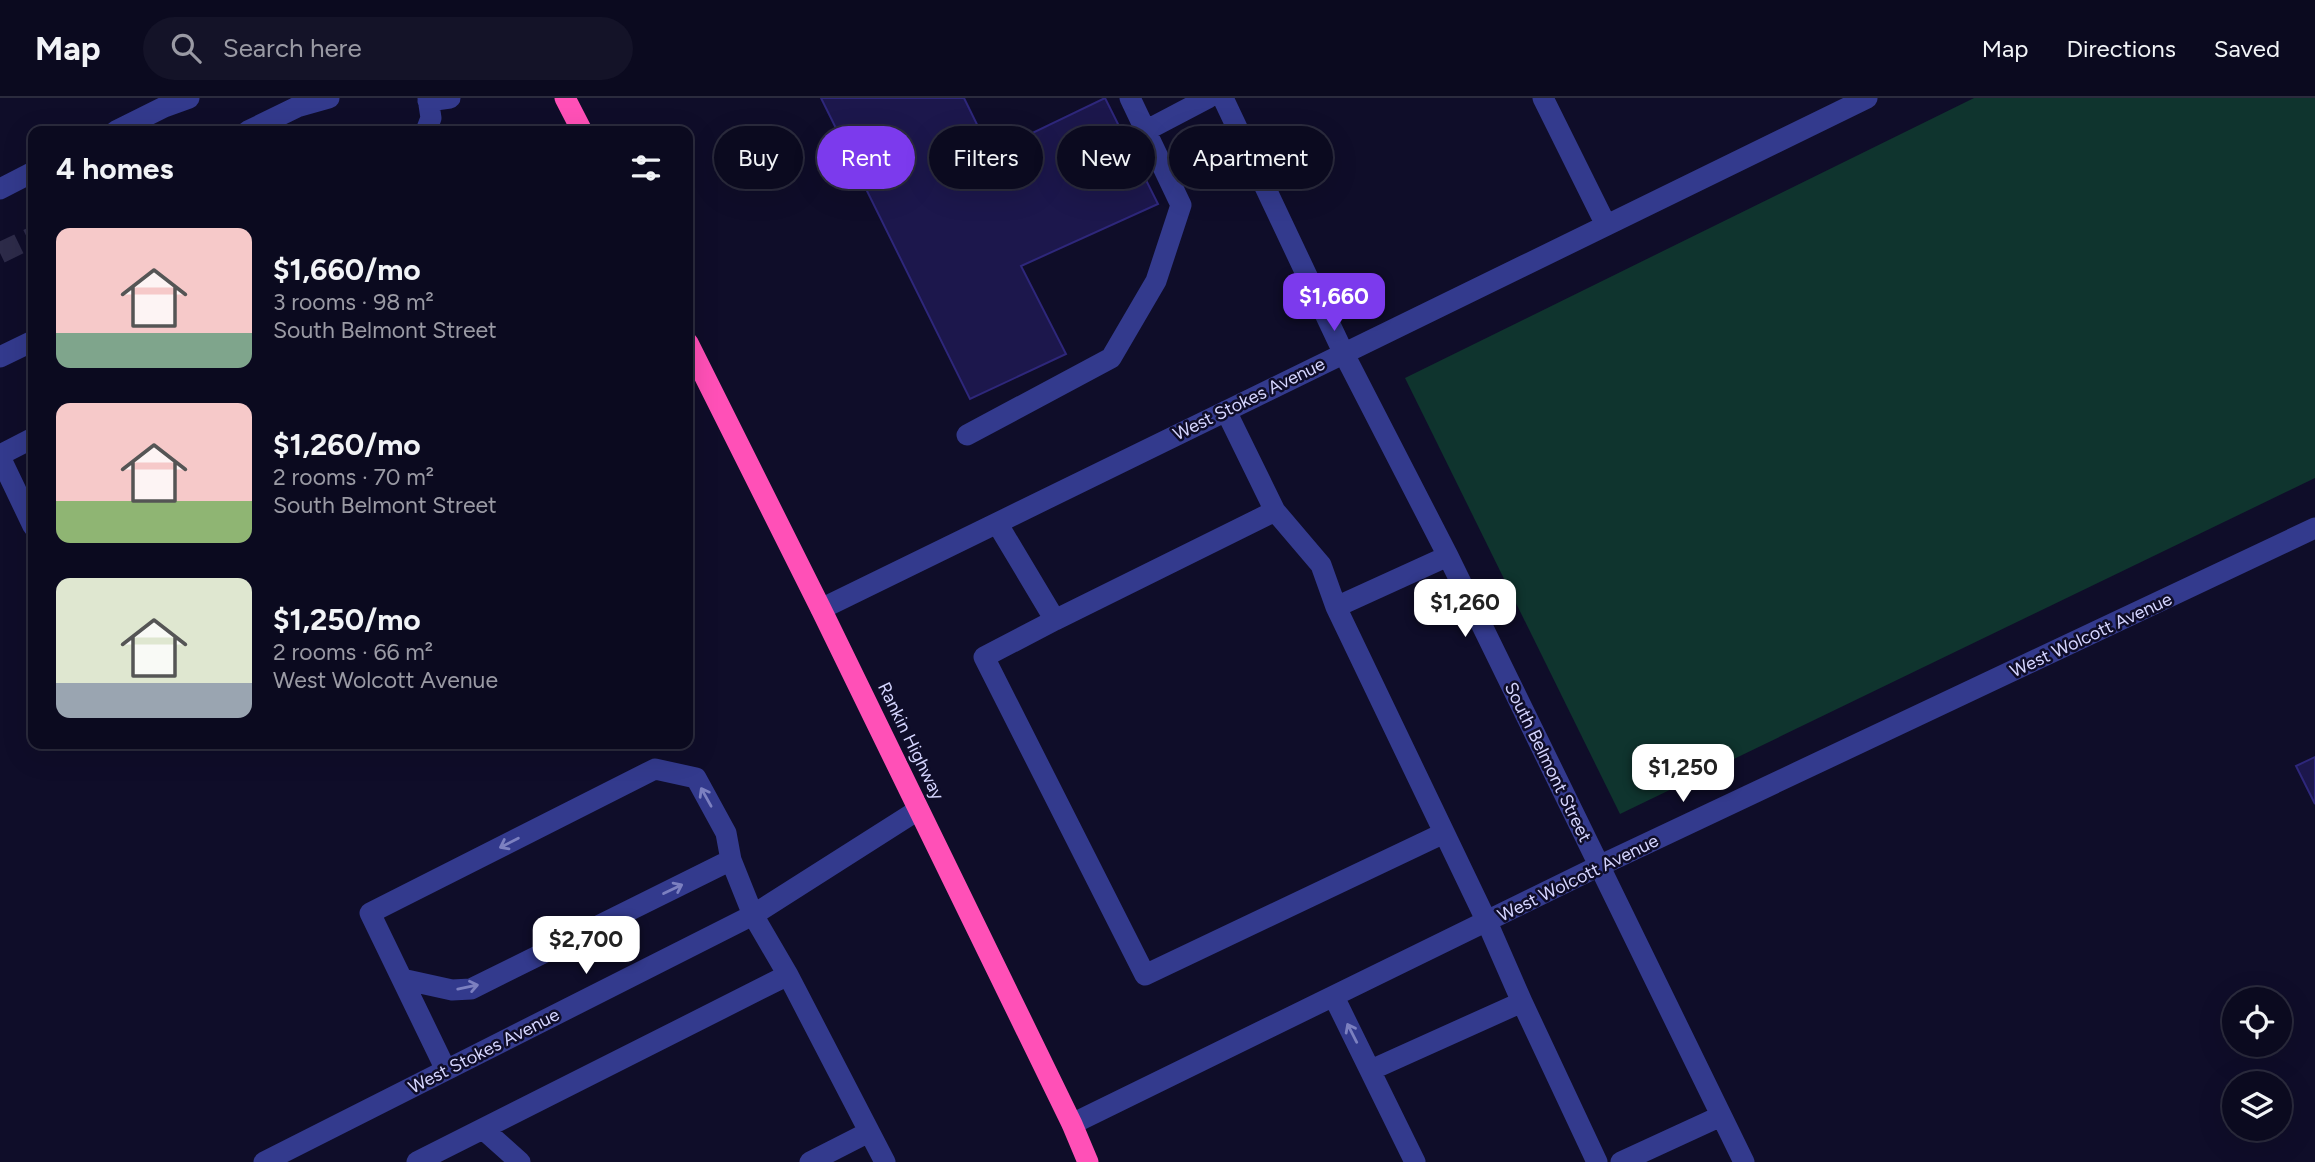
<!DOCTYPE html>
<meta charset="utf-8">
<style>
body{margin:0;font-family:Figtree,sans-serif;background:#141328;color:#f1f3f6;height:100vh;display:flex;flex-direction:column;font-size:26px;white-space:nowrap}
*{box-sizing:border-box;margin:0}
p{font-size:23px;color:#9a9aa4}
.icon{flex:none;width:38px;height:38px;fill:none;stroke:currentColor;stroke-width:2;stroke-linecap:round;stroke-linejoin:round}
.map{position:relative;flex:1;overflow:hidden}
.sheet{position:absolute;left:28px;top:28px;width:665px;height:623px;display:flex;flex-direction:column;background:#0b0a1f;border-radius:14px;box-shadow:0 7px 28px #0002,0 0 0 2px #2b2b3d}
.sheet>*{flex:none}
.guide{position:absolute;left:714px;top:28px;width:665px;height:63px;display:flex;gap:14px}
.fabs{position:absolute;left:2222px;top:889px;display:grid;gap:14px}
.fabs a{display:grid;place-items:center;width:70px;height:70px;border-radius:50%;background:#0b0a1f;box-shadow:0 7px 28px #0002,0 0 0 2px #2b2b3d;font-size:35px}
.price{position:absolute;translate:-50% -60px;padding:0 16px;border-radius:14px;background:#fff;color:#222;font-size:23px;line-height:46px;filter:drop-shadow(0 2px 4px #0008)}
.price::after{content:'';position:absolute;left:50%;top:42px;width:21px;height:16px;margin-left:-10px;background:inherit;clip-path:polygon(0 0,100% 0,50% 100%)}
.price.selected{background:#7c3aed;color:#fff}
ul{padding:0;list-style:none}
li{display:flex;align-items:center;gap:21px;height:175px;padding:0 28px}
li span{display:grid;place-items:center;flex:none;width:196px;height:140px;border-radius:14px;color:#555}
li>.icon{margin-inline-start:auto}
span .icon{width:84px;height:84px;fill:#fffc;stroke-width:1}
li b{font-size:30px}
h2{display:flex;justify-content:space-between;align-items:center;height:84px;padding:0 28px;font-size:30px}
.pill{padding:0 24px;border-radius:32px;background:#0b0a1f;box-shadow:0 7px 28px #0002,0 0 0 2px #2b2b3d;font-size:24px;line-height:63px}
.pill.selected{background:#7c3aed;color:#fff}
header{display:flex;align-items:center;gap:42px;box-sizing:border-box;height:98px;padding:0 35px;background:#0b0a1f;border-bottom:2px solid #2b2b3d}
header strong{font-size:33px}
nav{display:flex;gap:38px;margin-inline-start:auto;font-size:24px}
.search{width:490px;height:63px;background:#141328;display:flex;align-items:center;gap:18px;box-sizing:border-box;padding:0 24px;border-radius:38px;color:#9a9aa4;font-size:26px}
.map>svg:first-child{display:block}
.green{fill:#0f342e}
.building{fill:#1c174c;stroke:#2e277b;stroke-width:2}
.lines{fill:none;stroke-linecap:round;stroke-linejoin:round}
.minor-tunnel{stroke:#2d2b49;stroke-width:21;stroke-dasharray:21 10;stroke-linecap:butt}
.minor{stroke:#333a8d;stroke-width:21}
.highway{stroke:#ff50b7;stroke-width:21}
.oneway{stroke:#7c80c0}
.labels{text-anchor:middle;stroke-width:5;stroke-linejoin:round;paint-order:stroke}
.street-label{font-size:18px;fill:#d5d5ff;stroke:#0f0d29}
</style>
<header>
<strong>Map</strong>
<div class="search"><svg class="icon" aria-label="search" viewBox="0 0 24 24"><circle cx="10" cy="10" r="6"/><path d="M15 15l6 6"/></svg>Search here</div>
<nav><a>Map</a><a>Directions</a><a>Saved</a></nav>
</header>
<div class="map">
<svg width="2315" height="1064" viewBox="0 0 2315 1064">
<rect width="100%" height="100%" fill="#0f0d29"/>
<path class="green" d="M1974,0H2315V380L1620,716L1405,280Z"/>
<path class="building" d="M821,0H964L991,55L1105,0L1158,106L1021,168L1066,256L970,301Z
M2315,659V706L2296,668Z"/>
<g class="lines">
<path class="minor-tunnel" d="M0,155L33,139"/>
<path class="minor" d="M1223,0L1343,254L1448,458L1744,1064
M1543,0L1606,127
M428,3L450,0
M1147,32L1208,0
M116,33L164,9L189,0
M248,33L297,9L329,0
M426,33L431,20L428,0
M0,91L33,74
M0,259L33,243
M967,337L1111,260L1156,183L1181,107L1130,0
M0,357L33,340
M0,359L33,428
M1275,413L1321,467L1336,509
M997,425L1055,522L1275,413L1226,313
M821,511L1867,0
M1055,522L984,559L1145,877L1444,735
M402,881L452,892L471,891L731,762
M1334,899L1415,1064
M1522,904L1597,1064
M446,972L370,815L655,671L696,680L726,735L731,762L753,817L788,877L885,1064
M1371,972L1522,904L1487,824L1336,509L1448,458
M1072,1026L1599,768L2315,430
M483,1031L520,1064
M264,1064L753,817L918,712
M417,1064L788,877
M810,1064L869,1034
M1621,1064L1721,1018"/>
<path class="highway" d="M565,0L582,33
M688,245L821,511L1072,1026L1088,1064"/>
</g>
<defs><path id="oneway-shaft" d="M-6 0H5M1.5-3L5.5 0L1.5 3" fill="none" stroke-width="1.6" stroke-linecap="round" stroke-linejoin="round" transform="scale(1.75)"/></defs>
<g class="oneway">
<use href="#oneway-shaft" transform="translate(706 699) rotate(-119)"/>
<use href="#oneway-shaft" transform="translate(509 745) rotate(153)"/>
<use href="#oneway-shaft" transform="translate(673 791) rotate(-26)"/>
<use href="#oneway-shaft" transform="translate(468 889) rotate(-12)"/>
<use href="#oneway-shaft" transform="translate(1352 935) rotate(-117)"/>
</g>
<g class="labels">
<g class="street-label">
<text transform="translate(1249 301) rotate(-26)" y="6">West Stokes Avenue</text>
<text transform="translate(2091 537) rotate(-25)" y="6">West Wolcott Avenue</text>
<text transform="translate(911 643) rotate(64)" y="6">Rankin Highway</text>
<text transform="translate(1548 664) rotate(64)" y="6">South Belmont Street</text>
<text transform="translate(1578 780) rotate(-26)" y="6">West Wolcott Avenue</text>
<text transform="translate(484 953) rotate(-27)" y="6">West Stokes Avenue</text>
</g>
</g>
</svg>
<div class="fabs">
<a><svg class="icon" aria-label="locate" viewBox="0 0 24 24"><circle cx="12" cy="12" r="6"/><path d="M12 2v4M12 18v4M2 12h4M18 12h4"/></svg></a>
<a><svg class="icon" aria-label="layers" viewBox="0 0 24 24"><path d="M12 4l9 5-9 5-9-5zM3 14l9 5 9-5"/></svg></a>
</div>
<b class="price selected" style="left:1334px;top:235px">$1,660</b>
<b class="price" style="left:1465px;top:541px">$1,260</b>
<b class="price" style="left:1683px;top:706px">$1,250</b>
<b class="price" style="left:586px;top:878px">$2,700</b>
<div class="guide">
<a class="pill">Buy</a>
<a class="pill selected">Rent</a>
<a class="pill">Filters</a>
<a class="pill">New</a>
<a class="pill">Apartment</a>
</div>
<section class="sheet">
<h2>4 homes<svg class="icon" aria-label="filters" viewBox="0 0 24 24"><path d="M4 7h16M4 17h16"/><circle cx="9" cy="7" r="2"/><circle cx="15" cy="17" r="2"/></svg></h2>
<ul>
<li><span style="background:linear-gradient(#f6c9c9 75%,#7fa58c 0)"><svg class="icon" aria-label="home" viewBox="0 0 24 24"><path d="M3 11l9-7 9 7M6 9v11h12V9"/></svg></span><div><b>$1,660/mo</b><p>3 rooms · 98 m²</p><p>South Belmont Street</p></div></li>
<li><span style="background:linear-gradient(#f6c9c9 70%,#8fb573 0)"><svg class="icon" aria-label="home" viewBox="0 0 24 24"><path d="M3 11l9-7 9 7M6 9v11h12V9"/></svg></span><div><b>$1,260/mo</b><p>2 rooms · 70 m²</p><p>South Belmont Street</p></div></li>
<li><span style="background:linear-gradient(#dfe7d0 75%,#9aa5b1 0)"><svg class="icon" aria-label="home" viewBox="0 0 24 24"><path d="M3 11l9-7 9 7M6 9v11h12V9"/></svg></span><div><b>$1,250/mo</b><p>2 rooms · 66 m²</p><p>West Wolcott Avenue</p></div></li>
</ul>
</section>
</div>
